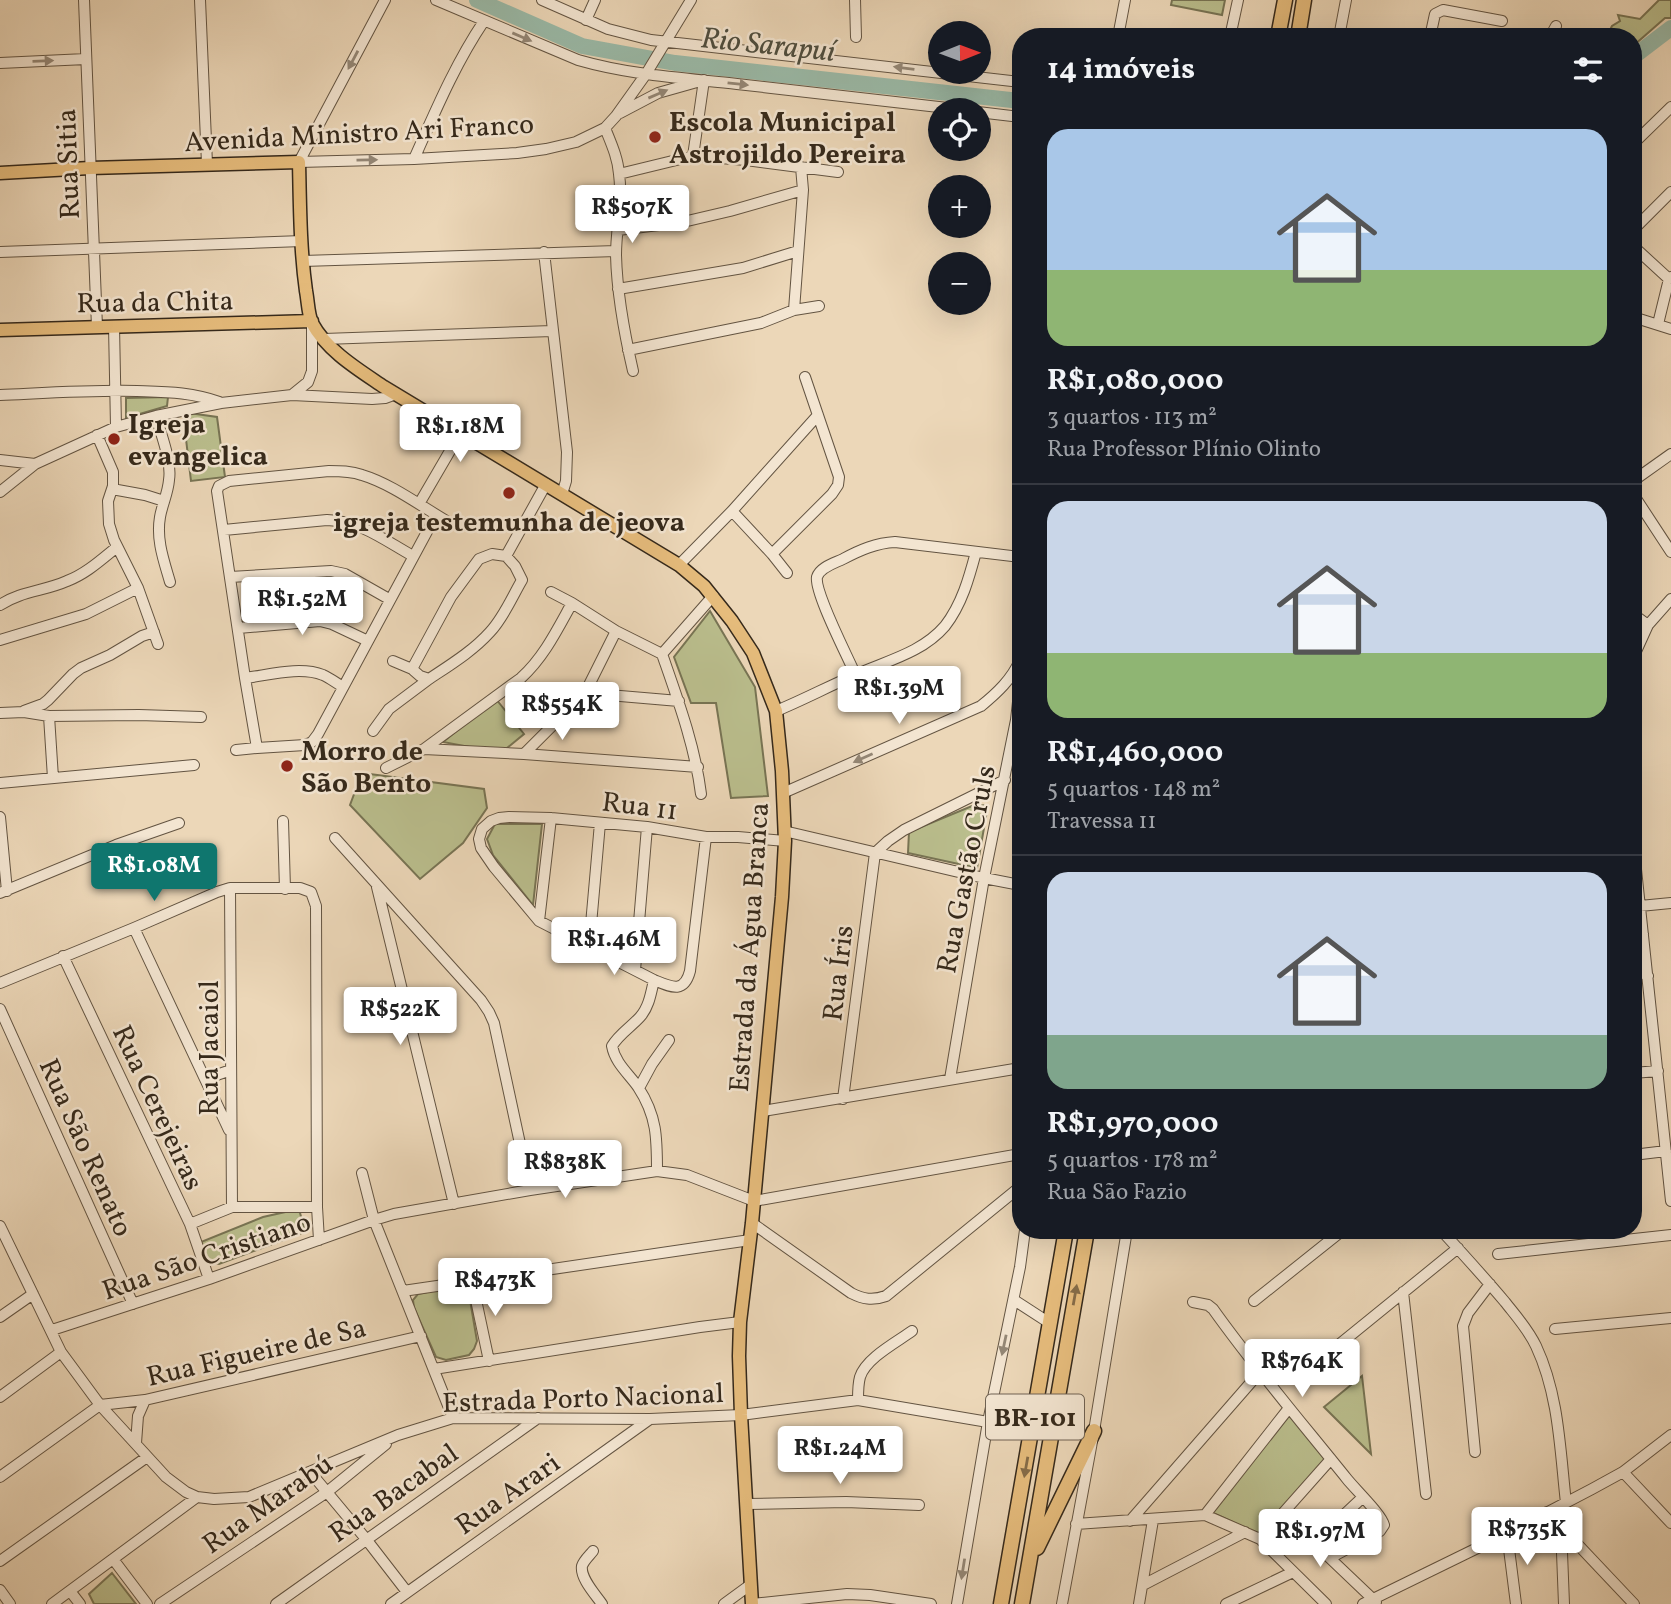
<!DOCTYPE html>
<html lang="pt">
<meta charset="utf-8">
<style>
body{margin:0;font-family:Vollkorn,serif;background:#20242c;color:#f1f3f6;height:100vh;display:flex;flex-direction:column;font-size:26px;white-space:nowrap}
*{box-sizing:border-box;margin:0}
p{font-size:23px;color:#9ea1a6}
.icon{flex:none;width:38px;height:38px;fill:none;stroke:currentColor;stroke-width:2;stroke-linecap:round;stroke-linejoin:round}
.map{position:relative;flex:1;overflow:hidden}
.drawer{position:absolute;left:1012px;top:28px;width:630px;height:1211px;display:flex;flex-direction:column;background:#171b24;border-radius:28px;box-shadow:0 7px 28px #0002}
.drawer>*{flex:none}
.needle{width:46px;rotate:89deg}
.fabs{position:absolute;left:928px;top:21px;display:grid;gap:14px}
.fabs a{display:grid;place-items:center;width:63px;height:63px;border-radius:50%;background:#171b24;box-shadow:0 7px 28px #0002;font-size:35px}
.price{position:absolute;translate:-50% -60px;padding:0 16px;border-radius:7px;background:#fff;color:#222;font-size:23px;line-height:46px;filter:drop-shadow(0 2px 4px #0008)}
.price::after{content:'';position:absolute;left:50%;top:42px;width:21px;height:16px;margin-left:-10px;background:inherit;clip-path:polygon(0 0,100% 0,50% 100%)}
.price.active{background:#0f766e;color:#fff}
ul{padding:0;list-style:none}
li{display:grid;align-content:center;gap:14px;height:371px;padding:0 35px}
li+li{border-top:2px solid #363941}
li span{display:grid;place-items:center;height:217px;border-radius:21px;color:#555}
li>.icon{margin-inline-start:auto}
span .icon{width:126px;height:126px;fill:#fffc;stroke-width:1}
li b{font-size:30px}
h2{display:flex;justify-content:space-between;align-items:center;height:84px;padding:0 35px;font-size:30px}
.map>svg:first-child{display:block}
.green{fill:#babe8d;stroke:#787454;stroke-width:2}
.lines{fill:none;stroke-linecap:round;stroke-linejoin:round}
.river{stroke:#9abaa8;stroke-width:16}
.minor-casing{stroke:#635442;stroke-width:12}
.major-casing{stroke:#35291b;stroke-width:15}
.highway-casing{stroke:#35291b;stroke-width:17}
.minor{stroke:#f3e5d1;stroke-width:10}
.major{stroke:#e6bc7c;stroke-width:12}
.highway{stroke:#e6bc7c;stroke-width:14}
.oneway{fill:#948776}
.oneway2{fill:#856b47}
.poi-dot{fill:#8f2418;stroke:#f3e5d1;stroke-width:2.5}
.labels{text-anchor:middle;stroke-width:5;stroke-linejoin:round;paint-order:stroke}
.shield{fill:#f3e5d1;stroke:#6e6152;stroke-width:2}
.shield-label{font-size:26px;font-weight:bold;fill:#35291b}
.poi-label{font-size:28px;font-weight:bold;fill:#35291b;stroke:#f3e5d1;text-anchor:start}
.street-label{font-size:28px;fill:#35291b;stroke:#f3e5d1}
.water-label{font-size:30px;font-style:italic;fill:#4e4d3e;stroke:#f3e5d1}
</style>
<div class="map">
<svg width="1671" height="1604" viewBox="0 0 1671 1604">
<rect width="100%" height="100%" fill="#ecd7b8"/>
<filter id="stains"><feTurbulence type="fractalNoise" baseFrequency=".00286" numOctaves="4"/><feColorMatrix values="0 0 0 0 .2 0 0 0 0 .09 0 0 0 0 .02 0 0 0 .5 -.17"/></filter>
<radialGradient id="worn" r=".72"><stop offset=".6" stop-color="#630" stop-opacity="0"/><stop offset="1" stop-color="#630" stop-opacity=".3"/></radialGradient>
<path class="green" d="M1172,0H1225L1222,15L1171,5Z
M1659,0H1671V18H1665L1633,46V37H1597L1598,33L1607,36L1612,26L1620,21L1618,15L1640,19Z
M168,397L167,406L126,418V398Z
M189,413L217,417L225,477L191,481L183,414Z
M317,575L316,610L262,617L259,581Z
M710,611L755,687L768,796L731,798L716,703H691L674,657Z
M496,699L524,734L501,753L443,742Z
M362,773L484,789L487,808L463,843L420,879L350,805Z
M988,805L977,868L908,853L909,832L972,806Z
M495,824H542L533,905L493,855L487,839Z
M299,1209L305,1232L219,1264L209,1262L201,1242L263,1217Z
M457,1286L469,1294L477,1341L474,1349L469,1355L446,1360L436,1357L414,1308L413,1300L418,1294Z
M1362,1376L1371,1454L1324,1407Z
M1290,1414L1328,1458L1261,1535L1211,1512Z
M112,1573L136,1604H94L89,1594Z"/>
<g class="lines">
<path class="river" d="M477,0L582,46L675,63L1020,101
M1633,57L1671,28"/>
<defs>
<path id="minor" d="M84,0L97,327
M200,0L207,164
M385,0L299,162L414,159L517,153L546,149L576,142L605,128L616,116L646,74L691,0
M436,0L578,60C630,75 683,78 737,84C813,92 889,101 965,110
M542,0L608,29L651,40L1020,82
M855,0L856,37
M586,20L595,0
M1340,33L1364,37
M1118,37L1125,0
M1230,37L1238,0
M1339,37L1346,0
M1430,37L1435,14L1443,10L1502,21
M1550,37L1556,26
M0,63L86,59
M978,112L1020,117
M620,113L658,93L704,80L693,156
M605,128C611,143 618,158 619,174C623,201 616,228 616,255C617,294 624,332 633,371
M1633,144L1671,107
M414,159C435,112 455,64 484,21
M619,174L693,156L746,160L838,172
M618,230L683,222L730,211L803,190
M1633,230L1671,192
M1633,246L1669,279
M0,252L302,241
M544,252L567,452L566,481L562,494
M303,261L616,251
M618,289L743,268L798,251
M794,310L803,190L801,167
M1633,317L1671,329
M1658,324L1669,279L1671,277
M114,326L116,427
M324,339L552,331
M628,350L761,323L794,310L819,306
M0,395C46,393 92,390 137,391C166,392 192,392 219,402
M292,395L372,399L385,398L396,394
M156,416C161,435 172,461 169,480C168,493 162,505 160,517C156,540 164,561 170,582
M97,435L113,472V486L108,501L109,524L114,540L138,588L158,644
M0,460L35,464
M1633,481L1671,454
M112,489L145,495L164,501
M0,492L35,464L116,427L156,416L221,403L292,395L308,382L312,371V322
M1633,494L1671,552
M419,504L461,432
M732,511L772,554
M436,515L318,734L312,742L305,745L257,748L245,678L217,491L219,486L229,481L329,471C340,471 351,471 362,475C392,484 422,507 450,523
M224,530L327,520C361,521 384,540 413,556
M679,565L732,511L818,415
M787,573L772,554L832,494L838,485L839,477L805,377
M230,577L331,571L345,574L389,599
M551,592L572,603L616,631L662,654C678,700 695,746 701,794
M0,605C21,591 45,591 67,581C86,574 102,559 117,547
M1633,614L1648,625
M238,628L320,621L332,624L368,641
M0,640L86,614L138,588
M662,654L713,596
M1633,658L1648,625L1671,599
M393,661L412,669L420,676L429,679C450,665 473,651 490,632C504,617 512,597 522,580L515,566L506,556L546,484
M412,669L451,597L479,559L492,554L506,556
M855,674C848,657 814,592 817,577C820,567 835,563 843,559C860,550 876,543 895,542L1020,557
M245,678C269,675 300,666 323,675C330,678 336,683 343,687
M585,693L679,701
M24,711L43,704L48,700L73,674L81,668L110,655L142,636L154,632
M776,711C803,700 829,686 855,675C886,661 922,653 945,626C962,604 969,578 976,552
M0,713L24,712L49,716L139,715L201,717
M49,716L53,778
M373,731L389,709L429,679
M424,749L524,754L698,767
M236,750L257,748
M524,754L585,693L616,631
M386,768L424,749L521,678C544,657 557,630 572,603
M0,783L194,765
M783,793L981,706C997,693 1012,679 1020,660
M0,817L7,891
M283,821L285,889
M784,831L984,878L1020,885
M706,837L690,971C684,994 671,987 654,980L539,921L494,867L481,848L479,839L482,829L491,821L499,818L509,817L551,818L647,827L706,837H738L785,841
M335,838L481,1000L489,1012L494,1023L530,1190
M1633,841L1671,1201
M377,887L454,1204
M230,888L232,1207
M0,893L116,845L179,823
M1640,906L1671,903
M539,921L551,818
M134,928L229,1130
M589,947L600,823
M1633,949L1643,934
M63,956L190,1224L209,1279
M1633,969L1648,976
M635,970L647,827
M654,980C651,993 649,1007 640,1017C631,1027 619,1034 612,1046C615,1063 629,1074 638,1087C657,1116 657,1138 657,1171
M0,983L134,928L217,892L230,888H300L311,892L316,906L317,1207L319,1240
M0,1009L133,1304
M1633,1073L1658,1071
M205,1079L231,1070
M950,1079L984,878L1016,720L1020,684L1017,668
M639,1088L652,1064L669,1040
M843,1099L875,853L888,841L904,830L1005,780
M763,1111L1020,1068
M1633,1155L1666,1151
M362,1173L374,1220L453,1418
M752,1223L851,1293C863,1299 872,1301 886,1296L1020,1187
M190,1224L232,1207H317
M0,1226L61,1352L100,1405L166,1477L186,1492L197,1497L214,1499L249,1497L398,1435L453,1418L650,1419L741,1415L858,1400L988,1422
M1217,1230H1225
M1441,1230C1463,1254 1484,1277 1505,1302C1516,1316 1528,1329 1536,1346C1559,1395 1560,1450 1566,1503
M1498,1254L1671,1235
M472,1281L489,1361
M403,1291L750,1240
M1403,1292L1426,1494
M1014,1300L1051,1324
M1254,1301L1343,1230
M1193,1302L1208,1305L1213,1309C1255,1368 1302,1423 1347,1479C1355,1489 1382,1515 1384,1525L1380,1531L1330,1558
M0,1317L33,1294
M1555,1329L1671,1318
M52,1330L209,1279L374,1220L394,1214L530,1190L657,1171L687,1175L754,1201L1020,1154
M1314,1365L1458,1248
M434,1369L700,1327L740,1322
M0,1397L61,1352
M858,1400C858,1393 858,1384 860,1377C866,1358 897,1342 912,1331
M136,1443L138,1416L145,1400
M1475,1452L1463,1326L1468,1313L1490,1284
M1623,1472L1671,1523
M311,1473L366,1539L407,1592
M0,1477L100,1405L145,1400L421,1336
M747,1504L846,1502L919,1505
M1547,1512L1634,1604
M1205,1515L1289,1408
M1281,1515L1314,1543L1376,1602
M1130,1521L1260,1372
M1076,1524L1205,1515L1260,1539L1326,1604
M1561,1527L1564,1604
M1507,1533L1516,1604
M1260,1539L1331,1459
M1314,1543L1362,1498
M593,1551C590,1555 584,1560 582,1566C580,1578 595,1594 602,1604
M113,1559L147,1604
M0,1561L147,1457
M1143,1585L1245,1532
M0,1590L10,1604
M70,1591L80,1604
M52,1604L197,1497
M160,1604L327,1492L386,1444
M276,1604L538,1418
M391,1604L650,1419
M724,1604L750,1585
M752,1604L847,1594L870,1595L931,1604
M957,1604L988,1422L1020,1267L1025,1230
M1062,1604L1094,1431L1127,1230
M1139,1604L1153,1520
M1226,1604L1293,1572
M1363,1604L1504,1535L1592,1489L1623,1472L1671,1435"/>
<path id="major" d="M0,173L90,168L299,162C300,205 300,248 306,291C308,301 308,314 312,323C327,351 359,370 384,387L679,565L704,586L732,621L753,653L776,711L782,771L785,841L782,897L752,1223L740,1322L739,1356L741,1415L752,1604
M0,330L312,321"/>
<path id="highway" d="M1278,37L1285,0
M1298,37L1304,0
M1037,1548L1094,1431
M1001,1604L1066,1230
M1022,1604L1087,1230"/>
</defs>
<use href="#minor" class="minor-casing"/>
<use href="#major" class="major-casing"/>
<use href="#highway" class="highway-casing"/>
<use href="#minor" class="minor"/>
<use href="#major" class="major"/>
<use href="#highway" class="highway"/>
</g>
<defs><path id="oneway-solid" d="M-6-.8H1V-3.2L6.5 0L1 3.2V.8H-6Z" transform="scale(1.75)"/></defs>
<g class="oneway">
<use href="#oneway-solid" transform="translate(522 37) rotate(23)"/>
<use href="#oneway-solid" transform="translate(353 60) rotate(118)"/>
<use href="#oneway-solid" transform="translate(43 61) rotate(-2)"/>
<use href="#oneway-solid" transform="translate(904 68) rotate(-173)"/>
<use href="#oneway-solid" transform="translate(738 84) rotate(6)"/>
<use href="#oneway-solid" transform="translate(658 94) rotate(-23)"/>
<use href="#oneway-solid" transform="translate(367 160) rotate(-1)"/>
<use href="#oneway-solid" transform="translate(863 758) rotate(156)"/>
<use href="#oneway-solid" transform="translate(1004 1345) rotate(102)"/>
<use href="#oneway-solid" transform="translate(963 1569) rotate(99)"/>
</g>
<g class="oneway2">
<use href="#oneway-solid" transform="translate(1075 1295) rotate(-80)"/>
<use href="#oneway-solid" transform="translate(1026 1467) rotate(100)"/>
</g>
<g class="poi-dot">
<circle cx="655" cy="137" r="7"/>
<circle cx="114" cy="439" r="7"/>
<circle cx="509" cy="493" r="7"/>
<circle cx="287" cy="766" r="7"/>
</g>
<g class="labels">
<rect class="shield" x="986" y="1394.5" width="98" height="45" rx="5"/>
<g class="shield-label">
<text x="1035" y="1426">BR-101</text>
</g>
<g class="poi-label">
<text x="669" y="131">Escola Municipal<tspan x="669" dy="32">Astrojildo Pereira</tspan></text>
<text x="128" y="433">Igreja<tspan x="128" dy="32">evangelica</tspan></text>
<text x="509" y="531" text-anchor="middle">igreja testemunha de jeova</text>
<text x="301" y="760">Morro de<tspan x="301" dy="32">São Bento</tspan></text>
</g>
<g class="street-label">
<text transform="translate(359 132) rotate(-3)" y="10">Avenida Ministro Ari Franco</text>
<text transform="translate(67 164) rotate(-92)" y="10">Rua Sitia</text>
<text transform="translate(155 301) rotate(-1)" y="10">Rua da Chita</text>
<text transform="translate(640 805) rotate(7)" y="10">Rua 11</text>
<text transform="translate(965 869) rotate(-79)" y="10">Rua Gastão Cruls</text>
<text transform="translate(748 947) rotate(-86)" y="10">Estrada da Água Branca</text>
<text transform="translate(837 973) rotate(-83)" y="10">Rua Íris</text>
<text transform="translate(208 1048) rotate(-90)" y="10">Rua Jacaiol</text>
<text transform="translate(159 1107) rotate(65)" y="10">Rua Cerejeiras</text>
<text transform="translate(87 1147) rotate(66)" y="10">Rua São Renato</text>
<text transform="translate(206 1255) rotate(-19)" y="10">Rua São Cristiano</text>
<text transform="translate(256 1351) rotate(-13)" y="10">Rua Figueire de Sa</text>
<text transform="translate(583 1397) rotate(-2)" y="10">Estrada Porto Nacional</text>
<text transform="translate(393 1492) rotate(-35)" y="10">Rua Bacabal</text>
<text transform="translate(507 1493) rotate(-35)" y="10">Rua Arari</text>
<text transform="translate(267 1503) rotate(-35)" y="10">Rua Marabú</text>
</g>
<g class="water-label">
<text transform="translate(768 44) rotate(6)" y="10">Rio Sarapuí</text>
</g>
</g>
<rect width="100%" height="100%" filter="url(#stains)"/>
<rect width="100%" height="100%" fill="url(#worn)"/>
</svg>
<div class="fabs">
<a><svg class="needle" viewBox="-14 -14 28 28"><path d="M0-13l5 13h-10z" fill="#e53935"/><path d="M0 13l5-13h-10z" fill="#9ea1a6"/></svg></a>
<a><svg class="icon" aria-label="locate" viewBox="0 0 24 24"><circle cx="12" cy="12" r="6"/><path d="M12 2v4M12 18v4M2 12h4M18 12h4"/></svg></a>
<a>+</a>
<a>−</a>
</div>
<b class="price" style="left:632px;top:245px">R$507K</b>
<b class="price" style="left:460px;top:464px">R$1.18M</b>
<b class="price" style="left:302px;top:637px">R$1.52M</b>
<b class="price" style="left:899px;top:726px">R$1.39M</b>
<b class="price" style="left:562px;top:742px">R$554K</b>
<b class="price active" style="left:154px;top:903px">R$1.08M</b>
<b class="price" style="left:614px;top:977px">R$1.46M</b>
<b class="price" style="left:400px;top:1047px">R$522K</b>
<b class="price" style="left:565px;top:1200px">R$838K</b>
<b class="price" style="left:495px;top:1318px">R$473K</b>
<b class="price" style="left:1302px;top:1399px">R$764K</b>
<b class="price" style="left:840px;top:1486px">R$1.24M</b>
<b class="price" style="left:1527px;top:1567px">R$735K</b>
<b class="price" style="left:1320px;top:1569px">R$1.97M</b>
<section class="drawer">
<h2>14 imóveis<svg class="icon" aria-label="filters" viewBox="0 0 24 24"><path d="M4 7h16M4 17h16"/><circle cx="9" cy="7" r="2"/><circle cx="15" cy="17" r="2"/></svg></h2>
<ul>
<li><span style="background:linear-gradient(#a9c7e8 65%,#8fb573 0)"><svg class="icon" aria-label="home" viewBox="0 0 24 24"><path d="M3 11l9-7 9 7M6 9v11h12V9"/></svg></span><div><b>R$1,080,000</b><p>3 quartos · 113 m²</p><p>Rua Professor Plínio Olinto</p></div></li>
<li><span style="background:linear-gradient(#c9d6e8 70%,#8fb573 0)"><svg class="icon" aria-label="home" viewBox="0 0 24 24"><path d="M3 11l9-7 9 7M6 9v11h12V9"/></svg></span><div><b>R$1,460,000</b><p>5 quartos · 148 m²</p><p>Travessa 11</p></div></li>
<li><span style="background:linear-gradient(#c9d6e8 75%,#7fa58c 0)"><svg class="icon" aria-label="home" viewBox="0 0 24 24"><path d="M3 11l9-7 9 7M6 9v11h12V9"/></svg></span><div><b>R$1,970,000</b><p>5 quartos · 178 m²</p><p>Rua São Fazio</p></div></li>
</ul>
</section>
</div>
